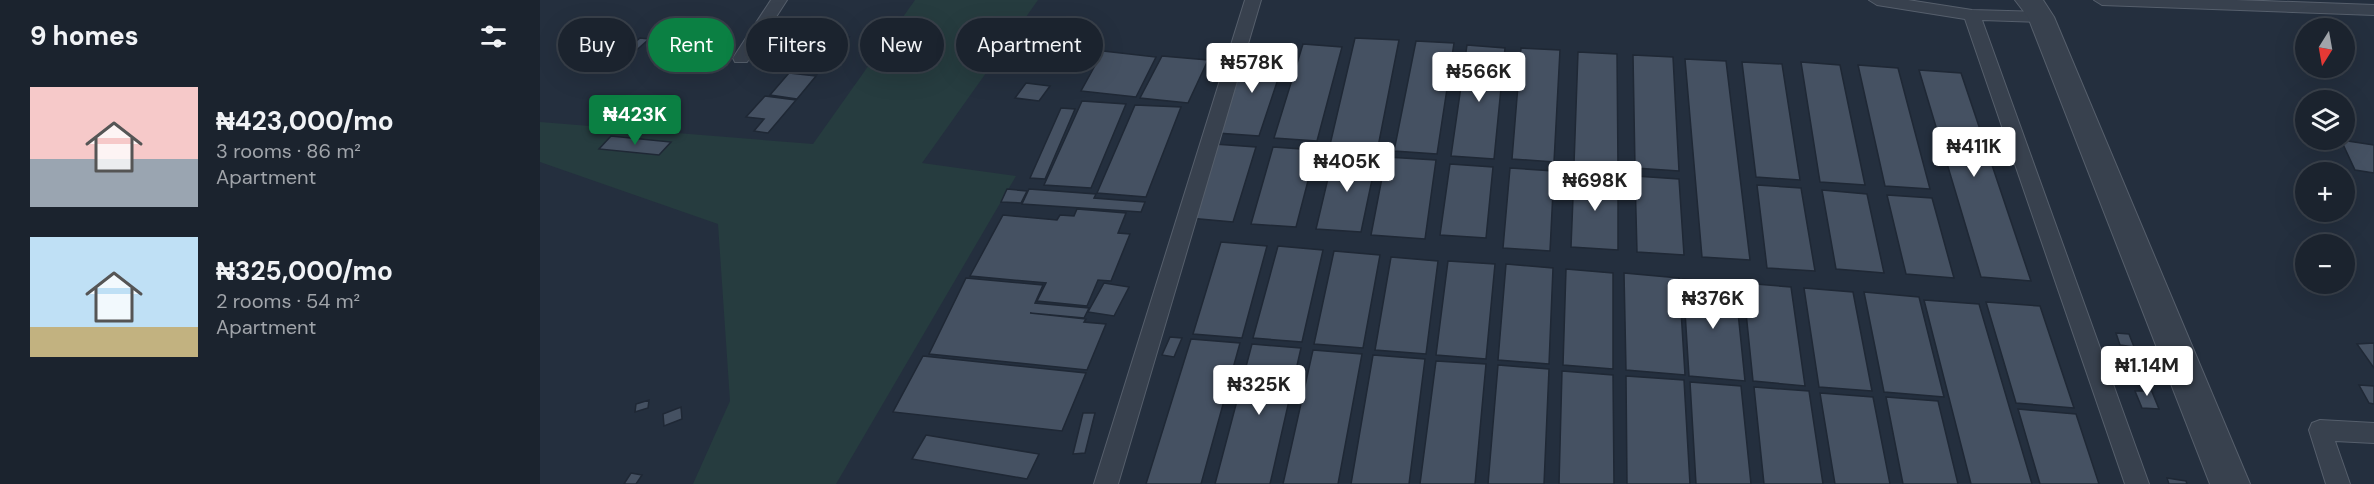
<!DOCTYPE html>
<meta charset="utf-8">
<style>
body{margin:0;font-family:"DM Sans",sans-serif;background:#282f3a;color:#f1f3f6;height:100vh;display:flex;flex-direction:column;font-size:22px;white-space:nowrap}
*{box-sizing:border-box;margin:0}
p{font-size:20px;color:#a0a4aa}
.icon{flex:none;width:33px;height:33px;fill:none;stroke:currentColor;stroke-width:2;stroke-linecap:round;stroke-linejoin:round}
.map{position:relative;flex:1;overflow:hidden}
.sheet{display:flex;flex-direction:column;background:#1b232e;width:540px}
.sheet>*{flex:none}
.hud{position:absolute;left:18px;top:18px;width:570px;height:54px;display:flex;gap:12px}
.needle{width:39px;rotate:191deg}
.controls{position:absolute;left:1755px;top:18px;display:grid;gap:12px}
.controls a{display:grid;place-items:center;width:60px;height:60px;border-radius:50%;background:#1b232e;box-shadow:0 6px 24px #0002,0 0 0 2px #39404a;font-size:30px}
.price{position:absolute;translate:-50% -51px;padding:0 14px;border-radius:6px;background:#fff;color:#222;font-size:20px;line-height:39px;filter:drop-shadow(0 2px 3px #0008)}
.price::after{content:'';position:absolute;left:50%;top:36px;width:18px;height:14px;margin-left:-9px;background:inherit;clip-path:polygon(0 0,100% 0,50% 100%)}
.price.active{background:#0b8043;color:#fff}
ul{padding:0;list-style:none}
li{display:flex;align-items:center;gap:18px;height:150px;padding:0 30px}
li span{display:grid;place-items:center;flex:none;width:168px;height:120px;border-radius:0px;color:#555}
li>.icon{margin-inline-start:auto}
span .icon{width:72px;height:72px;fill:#fffc;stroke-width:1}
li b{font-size:26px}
h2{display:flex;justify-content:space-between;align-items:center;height:72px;padding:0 30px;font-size:26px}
.chip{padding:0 21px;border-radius:27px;background:#1b232e;box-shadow:0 6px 24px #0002,0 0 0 2px #39404a;font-size:21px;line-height:54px}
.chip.active{background:#0b8043;color:#fff}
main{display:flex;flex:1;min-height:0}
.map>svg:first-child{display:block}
.green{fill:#263c3f}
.building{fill:#455162;stroke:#1f2835;stroke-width:1.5}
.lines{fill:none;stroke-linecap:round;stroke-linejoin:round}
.service-casing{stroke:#565f6c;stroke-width:2}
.tertiary-casing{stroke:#565f6c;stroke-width:2}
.service{fill:#38414e;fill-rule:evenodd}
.tertiary{fill:#38414e;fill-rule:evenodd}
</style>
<main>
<section class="sheet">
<h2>9 homes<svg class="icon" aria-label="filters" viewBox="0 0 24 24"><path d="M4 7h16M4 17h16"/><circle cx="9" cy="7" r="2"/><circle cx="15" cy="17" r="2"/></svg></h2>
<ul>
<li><span style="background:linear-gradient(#f6c9c9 60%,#9aa5b1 0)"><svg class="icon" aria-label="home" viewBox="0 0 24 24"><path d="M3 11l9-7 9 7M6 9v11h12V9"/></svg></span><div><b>₦423,000/mo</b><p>3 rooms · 86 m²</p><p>Apartment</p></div></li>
<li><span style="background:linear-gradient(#bfe0f5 75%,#c2b280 0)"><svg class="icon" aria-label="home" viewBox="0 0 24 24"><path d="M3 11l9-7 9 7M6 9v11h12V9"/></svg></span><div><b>₦325,000/mo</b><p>2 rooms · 54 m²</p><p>Apartment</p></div></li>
</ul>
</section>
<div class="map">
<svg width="1834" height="484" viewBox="0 0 1834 484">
<rect width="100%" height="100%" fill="#242f3e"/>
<path class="green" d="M375,0H498L382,163L476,176L296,484H153L190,401L178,224L0,162V122L273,144Z"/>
<path class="building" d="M56,21L66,22L34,52L23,50Z
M278,33L309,37L277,74L246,71Z
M100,38L109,39L91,55L81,54Z
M815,38L859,40L837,152L789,149Z
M876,41L914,43L897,154L854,151Z
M763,44L802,47L777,141L734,138Z
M927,45L965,48L954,159L911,156Z
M511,46L532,48L521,67L500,66Z
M981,48L1020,50L1014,162L972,159Z
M563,51L616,57L596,97L541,91Z
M706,52L746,55L719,136L677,133Z
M1038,52L1077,54L1078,168L1034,164Z
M1093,55L1133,57L1139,171L1095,168Z
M622,56L668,60L648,103L600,98Z
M1145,59L1186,61L1210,260L1162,257Z
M1202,62L1242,64L1260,180L1216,177Z
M1261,62L1300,65L1325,185L1280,182Z
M1318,65L1358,68L1390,189L1345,186Z
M1379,70L1421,73L1491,281L1441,277Z
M249,73L276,76L257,99L230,95Z
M486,83L510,86L499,101L475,98Z
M225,96L256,100L228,133L214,131L224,119L206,117Z
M542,101L586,104L551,188L504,185Z
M595,105L641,107L606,197L557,193Z
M521,108L535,109L505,179L490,178Z
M71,136L131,142L119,155L59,149Z
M1801,140L1834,145V173L1815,170Z
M674,144L716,147L693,222L649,218Z
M733,147L776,150L756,227L711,224Z
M794,153L837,156L821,232L776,229Z
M846,157L896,160L885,239L831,235Z
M910,164L953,167L946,238L900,235Z
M970,168L1014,171L1010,251L963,248Z
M1034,173L1078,176V250L1031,247Z
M1095,176L1139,179L1144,255L1097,252Z
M1217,185L1261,188L1275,271L1227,268Z
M467,189L487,191L481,203L461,202Z
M489,189L556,194L554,198L605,202L601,212L482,204Z
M1282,190L1327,194L1344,273L1296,269Z
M1347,195L1392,198L1414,278L1366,274Z
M537,209L586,213L578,233L590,234L571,281L558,280L547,306L497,301L506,283L430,276L463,215L517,220L520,215L534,216Z
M681,242L727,246L702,338L653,334Z
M738,246L783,250L762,342L713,338Z
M794,251L840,255L823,348L774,344Z
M851,257L898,261L886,354L835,350Z
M908,261L955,264L946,359L896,355Z
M966,264L1013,268L1009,364L958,360Z
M1026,269L1073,273V369L1023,365Z
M1084,273L1139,278L1145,375L1086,370Z
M426,278L503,285L495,303L549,308L544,318L490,313L546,319L544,322L566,324L547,370L389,354Z
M1143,279L1195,283L1205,381L1149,376Z
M564,283L589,287L574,316L548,312Z
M1203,283L1251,287L1265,386L1213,381Z
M1264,288L1313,292L1332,391L1279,387Z
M1324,292L1379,297L1404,397L1344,392Z
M1384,300L1439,304L1492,484H1431Z
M1446,302L1500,306L1534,408L1476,403Z
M1576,333L1589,334L1594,347L1580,345Z
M630,337L642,338L634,357L622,355Z
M651,339L700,343L661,484H606Z
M1834,343V368L1817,344Z
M712,344L761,348L730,484H675Z
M773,350L822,354L798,484H743Z
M833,355L885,359L869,484H811Z
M383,356L546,373L522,431L353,412Z
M896,361L946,364L935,484H880Z
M958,365L1009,369L1004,484H948Z
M1022,371L1073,375L1074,484H1019Z
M1086,376L1144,380L1150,484H1087Z
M1600,381L1608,382L1619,409L1602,408L1595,391H1604Z
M1150,382L1201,386L1211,484H1156Z
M1819,385L1834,386V404L1829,403Z
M1214,387L1269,391L1283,484H1224Z
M1280,393L1333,397L1350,484H1295Z
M1346,397L1398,401L1418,484H1363Z
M109,400L108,408L95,412L96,404Z
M141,407L142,419L124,426L123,414Z
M1478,409L1536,414L1559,484H1500Z
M543,413H555L545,453L533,454Z
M386,435L499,454L487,479L372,459Z
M91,473L102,475L96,484H84Z
M1627,478L1646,481L1647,484H1629Z"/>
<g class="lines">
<defs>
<path id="service" d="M231,0H247L207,62H195L193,58Z
M705,0H721L578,484H554Z
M1329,0H1368L1432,10L1501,12L1509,17L1501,22L1442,20L1609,484H1585L1425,19L1337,5Z
M1554,0H1696L1834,5V15L1562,5Z
M1780,420L1834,423V443L1795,441L1810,484H1786L1769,430L1772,423Z"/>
<path id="tertiary" d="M1475,0H1503L1514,17L1710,484H1670L1488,17Z"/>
</defs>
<use href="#service" class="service-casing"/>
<use href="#tertiary" class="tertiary-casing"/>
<use href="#service" class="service"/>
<use href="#tertiary" class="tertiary"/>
</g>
</svg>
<div class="controls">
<a><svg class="needle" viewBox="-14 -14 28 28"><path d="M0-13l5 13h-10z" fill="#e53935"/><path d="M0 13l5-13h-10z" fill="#a0a4aa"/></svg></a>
<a><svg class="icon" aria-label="layers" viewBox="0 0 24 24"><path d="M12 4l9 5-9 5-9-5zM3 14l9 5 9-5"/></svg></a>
<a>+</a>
<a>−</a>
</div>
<b class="price" style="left:712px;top:94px">₦578K</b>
<b class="price" style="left:939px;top:103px">₦566K</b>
<b class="price active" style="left:95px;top:146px">₦423K</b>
<b class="price" style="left:1434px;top:178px">₦411K</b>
<b class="price" style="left:807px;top:193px">₦405K</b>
<b class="price" style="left:1055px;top:212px">₦698K</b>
<b class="price" style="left:1173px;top:330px">₦376K</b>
<b class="price" style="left:1607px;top:397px">₦1.14M</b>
<b class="price" style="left:719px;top:416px">₦325K</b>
<div class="hud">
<a class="chip">Buy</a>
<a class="chip active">Rent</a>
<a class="chip">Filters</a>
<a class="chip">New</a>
<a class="chip">Apartment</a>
</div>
</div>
</main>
